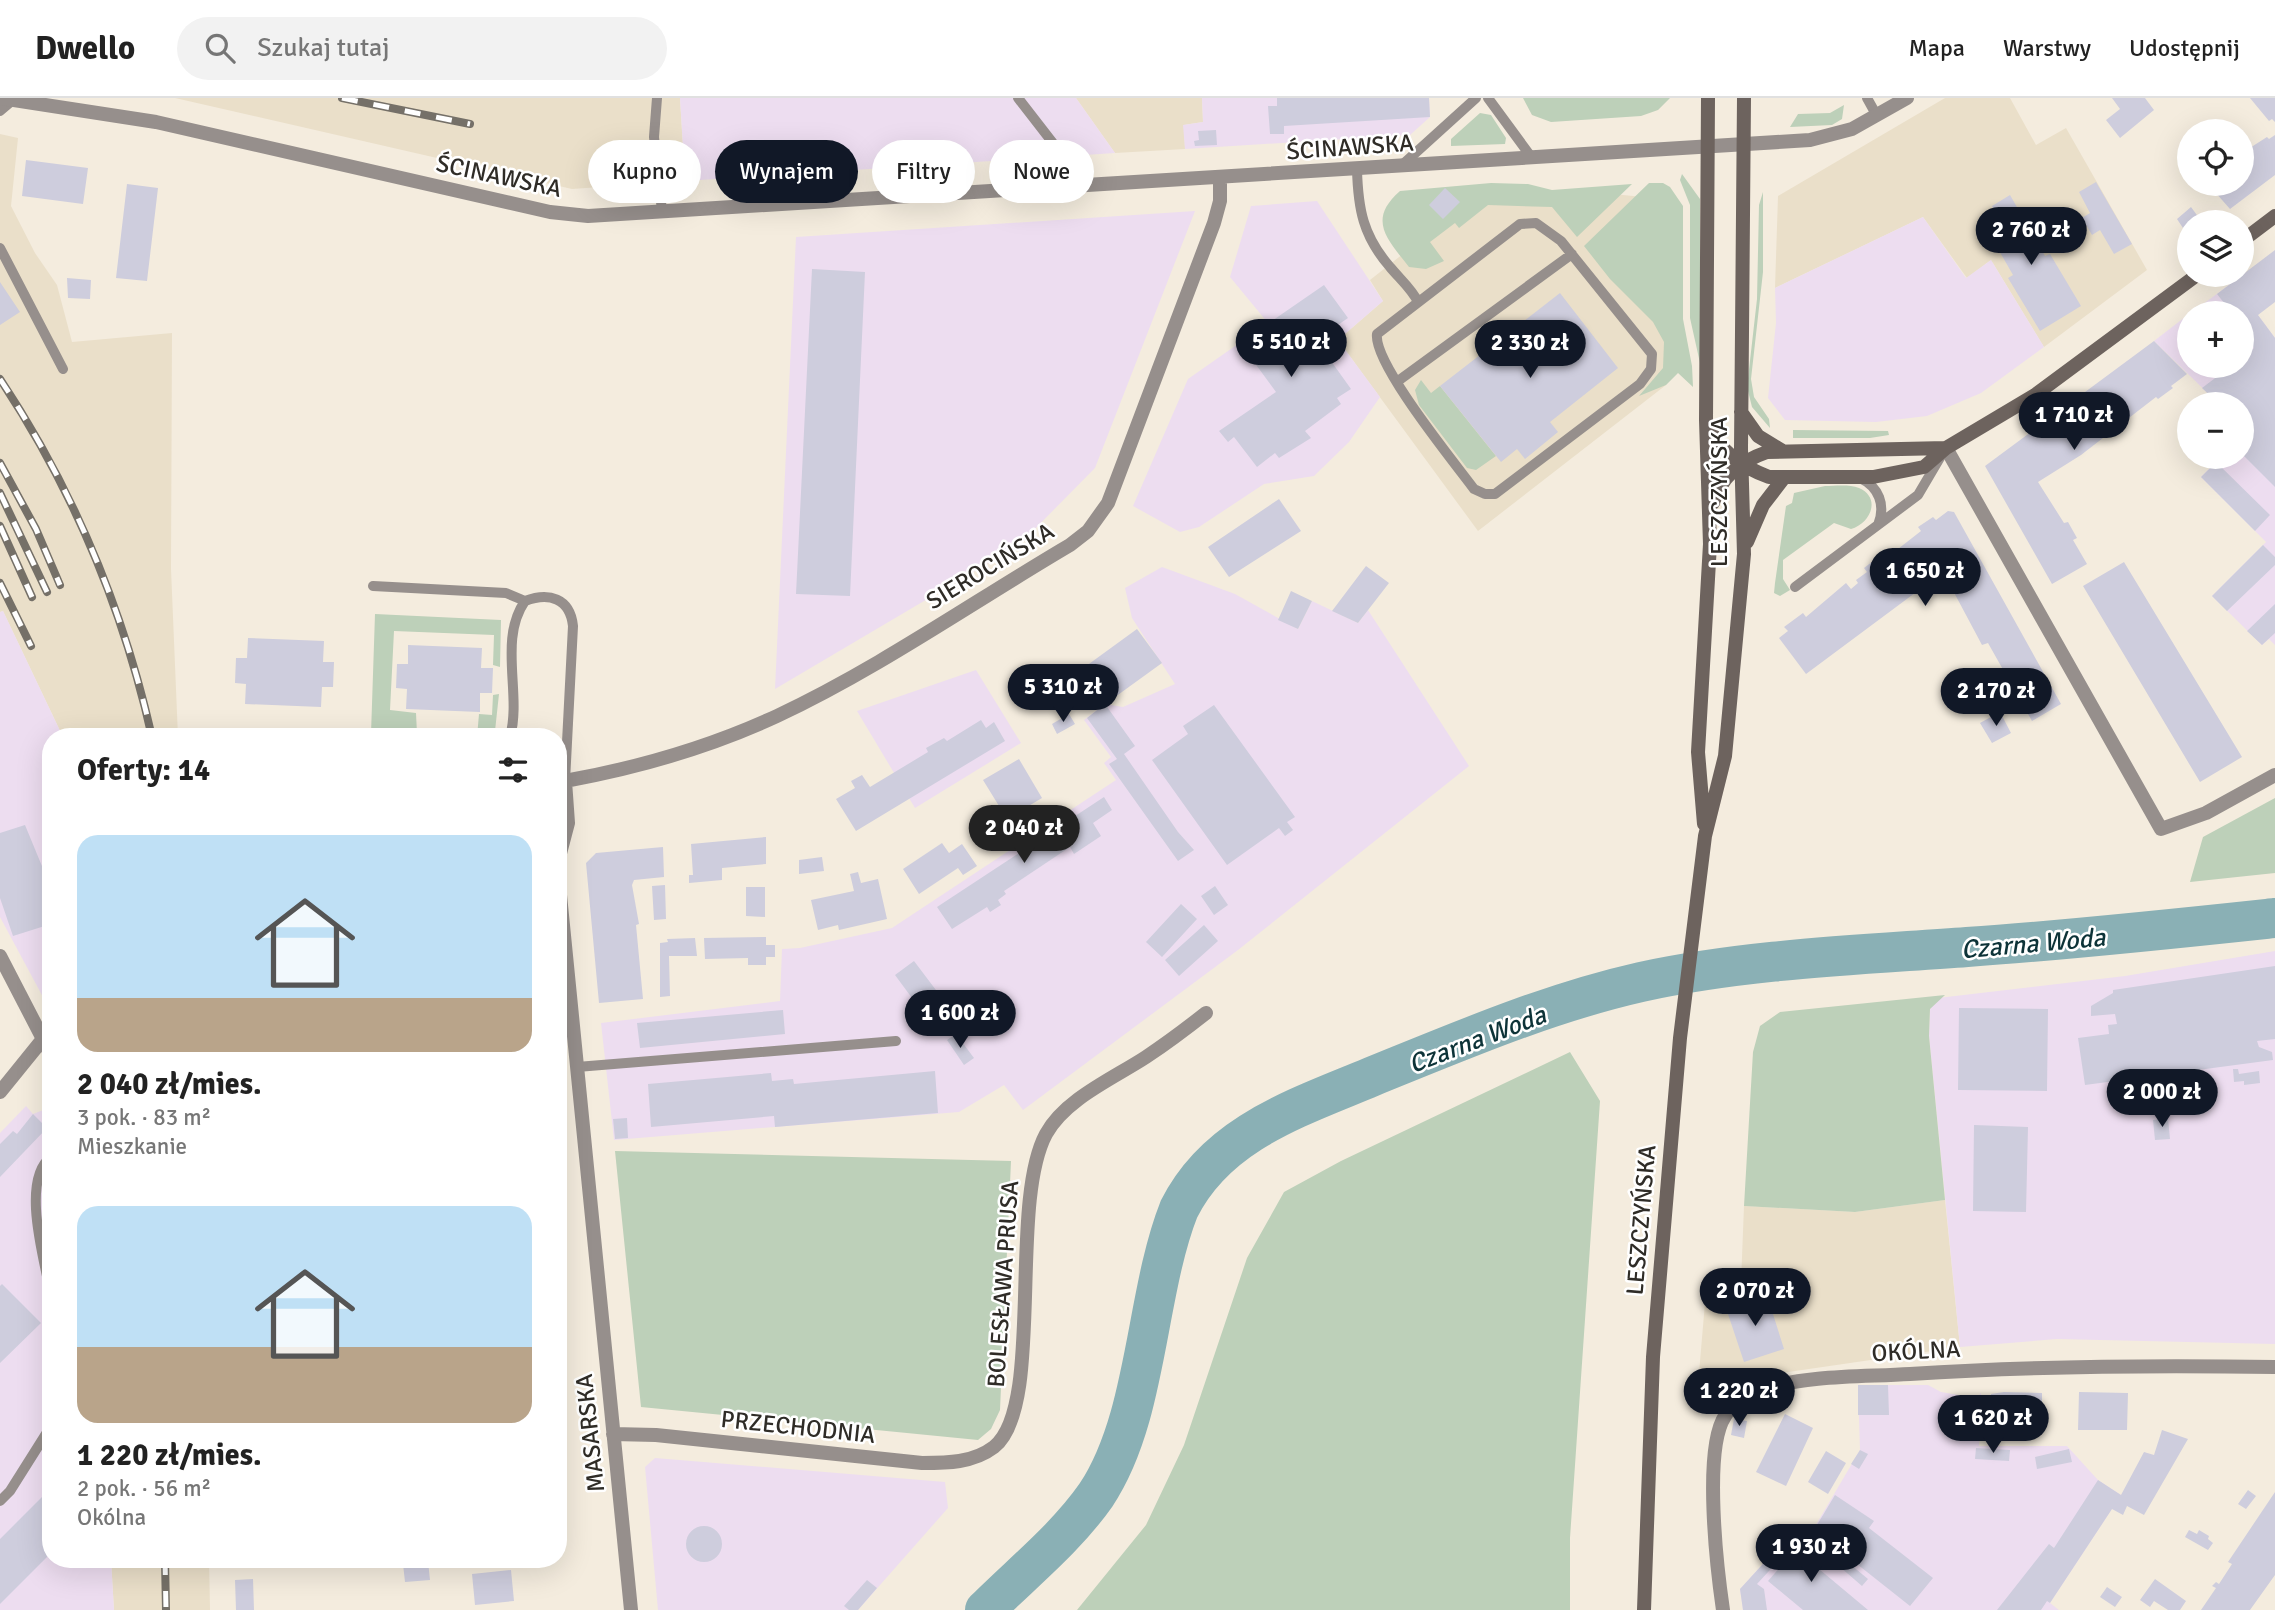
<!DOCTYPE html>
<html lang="pl">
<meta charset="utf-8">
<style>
body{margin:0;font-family:Signika,sans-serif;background:#f2f2f2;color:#222;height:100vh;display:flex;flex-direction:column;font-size:26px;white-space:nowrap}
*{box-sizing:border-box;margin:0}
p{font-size:23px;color:#767676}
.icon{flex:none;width:38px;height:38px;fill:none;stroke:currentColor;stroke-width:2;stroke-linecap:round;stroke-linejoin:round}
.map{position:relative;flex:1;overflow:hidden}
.sheet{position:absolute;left:42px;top:630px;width:525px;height:840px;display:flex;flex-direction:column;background:#fff;border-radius:28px;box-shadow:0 7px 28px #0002}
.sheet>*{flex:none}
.top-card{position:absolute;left:588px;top:42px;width:665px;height:63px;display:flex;gap:14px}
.controls{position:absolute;left:2177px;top:21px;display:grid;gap:14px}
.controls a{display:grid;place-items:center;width:77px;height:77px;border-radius:50%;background:#fff;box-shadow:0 7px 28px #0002;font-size:35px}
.price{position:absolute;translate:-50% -60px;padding:0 16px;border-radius:24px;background:#111827;color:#fff;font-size:23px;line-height:46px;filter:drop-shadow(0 2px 4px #0008)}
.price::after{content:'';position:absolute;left:50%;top:42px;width:21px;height:16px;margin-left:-10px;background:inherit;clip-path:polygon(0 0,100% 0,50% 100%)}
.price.active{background:#222;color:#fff}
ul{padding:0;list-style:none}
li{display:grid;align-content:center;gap:14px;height:371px;padding:0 35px}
li span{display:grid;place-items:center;height:217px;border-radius:21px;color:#555}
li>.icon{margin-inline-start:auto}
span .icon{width:126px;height:126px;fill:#fffc;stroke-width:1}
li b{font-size:30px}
h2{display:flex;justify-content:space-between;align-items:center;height:84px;padding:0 35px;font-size:30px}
.chip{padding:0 24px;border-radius:32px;background:#fff;box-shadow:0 7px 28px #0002;font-size:24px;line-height:63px}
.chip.active{background:#111827;color:#fff}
header{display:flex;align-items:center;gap:42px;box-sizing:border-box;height:98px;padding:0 35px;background:#fff;border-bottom:2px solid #e0e0e0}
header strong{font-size:33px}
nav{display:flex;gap:38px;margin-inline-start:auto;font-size:24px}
.search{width:490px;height:63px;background:#f2f2f2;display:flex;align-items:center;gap:18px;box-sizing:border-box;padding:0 24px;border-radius:38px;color:#767676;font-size:26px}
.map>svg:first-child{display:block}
.built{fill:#eadfc9}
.industrial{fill:#edddf0}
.green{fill:#bdd0b9}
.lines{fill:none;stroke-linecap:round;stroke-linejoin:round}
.river{stroke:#8ab0b5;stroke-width:40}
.building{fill:#cecddd}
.lane{stroke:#968f8c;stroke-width:10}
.street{stroke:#968f8c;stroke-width:14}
.secondary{stroke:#6d635e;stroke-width:14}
.rail-casing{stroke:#757068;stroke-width:8}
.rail{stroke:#fff;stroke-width:5;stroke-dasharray:16;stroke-linecap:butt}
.labels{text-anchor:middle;stroke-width:5;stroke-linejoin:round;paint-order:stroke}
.street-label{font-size:24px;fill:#2f2c27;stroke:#fff}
.water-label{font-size:26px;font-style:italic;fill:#0d3338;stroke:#fff}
</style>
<header>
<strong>Dwello</strong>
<div class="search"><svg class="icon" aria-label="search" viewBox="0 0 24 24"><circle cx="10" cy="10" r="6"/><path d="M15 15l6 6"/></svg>Szukaj tutaj</div>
<nav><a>Mapa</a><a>Warstwy</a><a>Udostępnij</a></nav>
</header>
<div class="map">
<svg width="2275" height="1512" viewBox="0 0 2275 1512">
<rect width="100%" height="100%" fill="#f4ecde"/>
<path class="built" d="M175,0H680L685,83L572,91Z
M1076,0H1202L1203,24L1184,27L1185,51L1115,55Z
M1945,0H2010L2036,47L2066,30L2147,172L2044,249L1991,162L1967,180L1923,119L1775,190L1778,98Z
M0,36L18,40L11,108L35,155L57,187L72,244L172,235L171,471L178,639H63L3,513L0,514Z
M1613,96L1673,102L1671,262L1666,287L1478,433L1338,242L1383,203L1370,182L1475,99Z
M1945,1102L1960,1249L1698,1287L1707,1181L1741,1185L1744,1108L1855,1114Z
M111,1461H209L210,1512H114Z"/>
<path class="industrial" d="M680,0H1076L1115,55L685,83Z
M1202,0H1429L1430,19L1410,37L1185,51L1183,27L1203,24Z
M1317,103L1383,203L1338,242L1380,299L1349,344L1314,378L1264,386L1199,429L1180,434L1133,408L1188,281L1268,225L1230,179L1251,108Z
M1195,113L1095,370L1019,447L775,591L796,139Z
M1923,119L1966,180L1991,162L2044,249L1981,295L1927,318L1876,324L1785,322L1768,300L1776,225L1775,190Z
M2233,184L2275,240V547L2269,541L2262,547L2212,498L2266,444L2201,379L2221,359H2242V336L2245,332L2242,328V306H2219L2154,243L2189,216V268H2242V215H2191Z
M1162,469L1235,496L1298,531L1312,503L1358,525L1368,512L1469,668L1238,852L1023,1012L1004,987L959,1014L614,1042L601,925L780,903L782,851L800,850L892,830L1116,682L1104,665L1111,659L1084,622L1105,606L1123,609L1175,586L1132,520L1125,490Z
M3,513L63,639H51V914L0,819V514Z
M976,572L1021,645L915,710L857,613Z
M2275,853V1246L2057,1241L1960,1249L1929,938L1930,911L1938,900L2125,878Z
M26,1008L33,1016L51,1009V1461H111L114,1512H0V1035Z
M1858,1287H1928L1941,1294L1976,1300L1981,1295L1979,1348H2067L2098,1382L2121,1397L2050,1505L2059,1512H1743L1740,1491L1793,1433L1807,1442L1860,1352Z
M655,1360L945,1384L948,1410L858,1512H658L645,1369Z"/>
<path class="green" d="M1523,0H1670L1658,12L1641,18L1551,24L1532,17Z
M1844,7L1842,21L1832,27L1790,29L1798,16L1830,15Z
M1480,15L1491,17L1506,40L1505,46L1451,48V41Z
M1682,76L1700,101V265L1690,220V107L1680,82Z
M1491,85L1528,86L1552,92L1632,86L1577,139L1552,109L1488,107L1459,130L1455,125L1430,144L1444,163L1426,171L1409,169C1387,141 1367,122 1400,93Z
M1649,85H1663L1670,89L1683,108V221L1692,268L1693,289L1678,275L1666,287L1639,298L1663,270L1664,244L1653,224L1610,181L1584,148Z
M1763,94V174L1751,281L1754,299L1769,321L1770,330L1752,309L1747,289L1757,201L1759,107Z
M1421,282L1431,295L1440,288L1496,358L1476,372L1467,370L1419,307L1415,292Z
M1793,332L1888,333L1889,337L1870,340H1793Z
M1825,388C1835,388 1849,386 1859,390C1882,400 1870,426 1851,431L1834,425L1783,462V481L1790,492L1780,498L1774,495L1775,485L1786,408L1792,405L1794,395Z
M375,516L501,522L500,569L493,567L494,537L394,533L390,612L416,615L417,636H371Z
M499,596L495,633L489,639H477L479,616L492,617L493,597Z
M2275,700V775L2190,784L2203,739Z
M1945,897L1930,911L1929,938L1945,1102L1855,1114L1744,1108L1753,954L1760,928L1780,914Z
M1570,954L1600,1003L1570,1440V1512H1077L1146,1427L1184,1347L1247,1160L1284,1094L1341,1063Z
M615,1053L1011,1063L1000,1312L991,1331L978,1342L641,1309Z"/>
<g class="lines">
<path class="river" d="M985,1512C1022,1475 1066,1440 1096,1397C1148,1319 1145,1197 1179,1111C1217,1035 1297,1010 1371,979C1460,943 1548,905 1641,884C1747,861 1859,857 1967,849C2070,842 2172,831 2275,820"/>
</g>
<path class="building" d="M1277,0H1429L1430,19L1284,28V36H1270L1268,8H1277Z
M2112,0H2145L2154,12L2120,40L2106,22L2120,11Z
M2250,0H2275V24L2272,21L2269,23Z
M1216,32L1217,47L1195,48L1194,43L1199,42L1198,33Z
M2275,37V77L2230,111L2215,94L2227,86H2242V55L2267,39L2269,41Z
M26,62L88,70L83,106L22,98Z
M2096,84L2132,146L2114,156L2100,132L2092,137L2082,120L2090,115L2079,94Z
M127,86L158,90L147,183L116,180Z
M1445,90L1460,104L1443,121L1429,107Z
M2010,97L2045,158L2050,156L2081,208L2040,233L2008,180L2013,177L1985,128L1998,120L1992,108Z
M2191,109L2202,124H2189V139L2177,121Z
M2275,152V204L2258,217L2275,240V389L2242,356V336L2246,332L2242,328V306H2219L2202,290L2231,268H2242V260L2254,250L2245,239L2247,236L2242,229V215H2232L2217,196Z
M812,171L865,174L850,498L796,496Z
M67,180L91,182L90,201L68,200Z
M0,184L20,214L0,227Z
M1324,187L1348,220L1316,242L1351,291L1337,300L1341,306L1305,333L1311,340L1279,360L1275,355L1257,369L1234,339L1228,344L1219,333L1276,294L1240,245Z
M1560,195L1618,270L1550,324L1558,334L1525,361L1517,351L1501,364L1440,288Z
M2154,243L2187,276L2171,288L2173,290L2158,301L2156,299L2081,357L2038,384L2064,425L2068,424L2077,440L2073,442L2087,466L2052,486L1985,368Z
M2216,364L2270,417L2255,433L2201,379Z
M1279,401L1301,433L1229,479L1208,449Z
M1948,413L1954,414L2061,606L2032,623L1988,545L1982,547L1942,472L1937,470L1923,481L1927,486L1806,576L1779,540L1788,533L1784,529L1803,515L1806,519L1846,485L1851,491L1858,485L1856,482L1867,474L1864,470L1886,453L1889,458L1921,433L1918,429L1933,419L1936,422Z
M2263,447L2275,459V467L2227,513L2212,498Z
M2124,464L2242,659L2200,684L2083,488Z
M1366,468L1389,485L1358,525L1332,513Z
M1291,493L1312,503L1298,531L1278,522Z
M2275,506V535L2262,547L2247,533Z
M1137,531L1162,565L1115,599L1107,588L1098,594L1082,571Z
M248,540L324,543L323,564H334L333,589H322L321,609L245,606L246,586L235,585L236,560H247Z
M408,547L482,550L481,570H493L492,595H480V614L406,611L407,591L396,590L397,566H408Z
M1105,606L1135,648L1124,656L1178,734L1194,752L1178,763L1109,666L1117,661L1087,620Z
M1214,607L1295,719L1287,724L1293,732L1285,738L1279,730L1227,767L1152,662L1188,636L1183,628Z
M2000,614L2011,635L1992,645L1980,625Z
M1069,616L1075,626L1057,636L1052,626Z
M981,622L986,630L994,624L1005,643L856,733L836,701L855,690L851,683L862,677L870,689L928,654L926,650L944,640L947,643Z
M1019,661L1042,700L1007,721L983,682Z
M1104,699L1112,712L1093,725L1101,738L1074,756L1070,749L1004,793L1006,796L998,802L1001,807L990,814L987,809L952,831L937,809Z
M25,727L51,790V826L13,838L0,800V735Z
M766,739V766L722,770V782L689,785V777H693L691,746Z
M942,745L949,755L962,746L977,768L963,777L958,770L919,796L903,771Z
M663,749L664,779L634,782L632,787L639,826L636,827L643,901L599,905L586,765L596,755Z
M822,759L824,773L799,776V762Z
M858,774L861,785L878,781L887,821L839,832L838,827L818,832L811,802L854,793L850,776Z
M665,787L666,821L654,822L652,788Z
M1215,788L1228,807L1214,817L1201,798Z
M746,789H765V819L746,818Z
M1181,806L1197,821L1162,859L1146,844Z
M1204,827L1218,843L1179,878L1165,862Z
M766,839V847H775V859H766V867H748V860L705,861L704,840Z
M695,840L697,858H669L670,898L660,899V845L668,844L667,841Z
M914,863L945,904L926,919L895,877Z
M2275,868V941L2257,943L2259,949L2272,954L2273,962L2085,987L2078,940L2109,936L2108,927L2117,926L2115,916L2091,918V908L2113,895V892Z
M1959,910L2048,911L2047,993L1958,992Z
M783,912L785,936L640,950L637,925Z
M956,936L974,960L964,967L947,942Z
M2233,971H2238L2239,976L2259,973L2260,985L2244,987V983L2234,984Z
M935,973L938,1015L775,1029L774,1018L651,1029L648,986L771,975L772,983L793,981L794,986Z
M33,1016L47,1030L0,1079V1046L13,1033L17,1036Z
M627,1020L628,1040L615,1041L613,1021Z
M2168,1020L2170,1041L2155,1042L2153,1022Z
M1974,1027L2028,1029L2026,1114L1973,1113Z
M558,1146H562L567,1201L562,1202V1211H558Z
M2,1186L41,1225L0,1265V1188Z
M1767,1197L1784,1251L1744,1264L1726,1210Z
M564,1235L566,1268L558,1269V1236Z
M1858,1287H1888L1889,1317H1858Z
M2004,1294L2042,1295V1321L2004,1320V1318L1991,1317V1296Z
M2079,1294L2128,1295L2127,1332H2078Z
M1966,1298L1976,1300L1974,1314L1964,1312Z
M1785,1316L1813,1330L1786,1388L1756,1374Z
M1734,1321L1747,1323L1744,1340L1731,1337Z
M2162,1332L2188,1341L2144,1417L2127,1408L2123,1417L2112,1411L2050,1505L2047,1503L2041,1512H1997L2049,1446L2054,1450L2098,1382L2121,1397L2144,1354L2154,1357Z
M1976,1350L2010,1352L2009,1363L1975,1361Z
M2069,1351L2072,1364L2037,1371L2035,1359Z
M1860,1352L1868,1356L1859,1371L1851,1366Z
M1826,1353L1846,1365L1828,1396L1808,1384Z
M51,1390V1455L0,1506V1441Z
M2248,1392L2256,1398L2246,1411L2238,1406Z
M2275,1394V1477L2250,1512H2201L2216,1490L2212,1488L2216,1484L2219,1486L2232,1466L2228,1464Z
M1835,1397L1874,1423L1869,1430L1933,1480L1910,1508L1814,1432Z
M686 1446a18 18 0 1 1 36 0a18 18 0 1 1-36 0Z
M2189,1432L2197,1436L2199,1432L2209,1438L2208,1441L2213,1445L2208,1452L2185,1439Z
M1793,1433L1801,1438L1757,1486L1764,1491L1767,1512H1743L1740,1491Z
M1802,1444L1819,1458L1813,1466L1868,1512H1803L1768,1483Z
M1845,1462L1868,1481L1862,1488L1840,1469Z
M428,1463L430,1482L405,1484L403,1466Z
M511,1472L514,1503L475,1507L472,1476Z
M253,1481L254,1512H236L235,1482Z
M2155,1481L2186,1503L2180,1512H2168L2154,1503L2150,1509L2140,1502Z
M867,1482L877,1490L858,1512H849L844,1508Z
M2107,1489L2122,1499L2115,1509L2100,1499Z"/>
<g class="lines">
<path class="lane" d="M657,0L654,39L662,113
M1018,0L1063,58L1067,88
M1488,0L1532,60
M1867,0L1877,18
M0,13L13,2
M1401,68L1476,0
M1357,71C1358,111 1363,138 1390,169C1399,180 1412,191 1418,204
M1536,125L1561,143L1652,256L1651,271L1640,286L1495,396H1485L1474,391C1454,364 1373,265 1377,236L1520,126Z
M0,150L63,271
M1398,283L1572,156
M1860,380C1879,389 1886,407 1878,427
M373,488L506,495L525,503
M1795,489L1918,397L1941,358
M510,639C522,596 498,542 525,503C549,494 570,500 573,528L565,683
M43,941L51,968
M577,969L896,943
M51,1059C20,1082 45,1164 51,1197
M0,1403L10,1393L51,1328"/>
<path class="street" d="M0,0L156,24L550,114L588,118L1810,42L1852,31L1907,0
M1946,350L2161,731L2206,715L2275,677
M558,763L568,725L565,683C637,670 710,649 777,618C879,570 973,504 1070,447L1088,433L1108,405L1214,125L1220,103V79
M558,777L631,1512
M0,858L43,941L0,994
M613,1336L656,1337L922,1365C947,1365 973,1365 994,1349C1045,1309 1008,1107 1046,1036C1065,1001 1114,980 1146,959C1167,945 1187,930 1206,915
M1723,1512C1717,1471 1703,1351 1725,1318C1733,1305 1748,1295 1763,1291C1810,1277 1862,1279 1910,1276C2032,1268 2153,1267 2275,1269"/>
<path class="secondary" d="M2242,143L2275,118
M1741,314L1758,338L1781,352
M1708,328C1720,354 1742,369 1769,379H1873L1924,369L1946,350L2035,297L2197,177
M1713,405C1721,378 1741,363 1767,354L1946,350
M1747,444L1763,407L1783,381
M1704,726L1698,654L1710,446L1706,322L1708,0
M1644,1512L1653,1259L1680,940L1705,738L1725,658L1744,456L1741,351L1744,0"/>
<defs>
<path id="rail" d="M342,0L470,26
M0,281C73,391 123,510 152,639
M0,365L36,431L60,487
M0,395L47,494
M0,428L32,499
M0,485L31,548
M165,1461L166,1512"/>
</defs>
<use href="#rail" class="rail-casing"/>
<use href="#rail" class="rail"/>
</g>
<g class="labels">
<g class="street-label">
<text transform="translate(1350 49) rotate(-4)" y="8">ŚCINAWSKA</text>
<text transform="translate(499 78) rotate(12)" y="8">ŚCINAWSKA</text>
<text transform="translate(1719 394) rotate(-90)" y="8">LESZCZYŃSKA</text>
<text transform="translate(990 468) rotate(-31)" y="8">SIEROCIŃSKA</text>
<text transform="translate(1641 1122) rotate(-85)" y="8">LESZCZYŃSKA</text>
<text transform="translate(1003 1186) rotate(-86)" y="8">BOLESŁAWA PRUSA</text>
<text transform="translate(1916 1253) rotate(-3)" y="8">OKÓLNA</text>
<text transform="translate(798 1329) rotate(6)" y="8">PRZECHODNIA</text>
<text transform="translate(590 1335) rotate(-96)" y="8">MASARSKA</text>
</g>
<g class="water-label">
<text transform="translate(2033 845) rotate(-5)" y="9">Czarna Woda</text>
<text transform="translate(1477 941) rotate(-21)" y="9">Czarna Woda</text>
</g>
</g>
</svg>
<div class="controls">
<a><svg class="icon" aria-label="locate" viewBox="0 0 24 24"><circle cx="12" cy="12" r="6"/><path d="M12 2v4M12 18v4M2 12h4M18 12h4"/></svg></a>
<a><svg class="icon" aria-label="layers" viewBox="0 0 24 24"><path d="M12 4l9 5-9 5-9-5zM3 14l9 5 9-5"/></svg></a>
<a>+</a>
<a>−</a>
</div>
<b class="price" style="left:2031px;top:169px">2 760 zł</b>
<b class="price" style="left:1291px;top:281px">5 510 zł</b>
<b class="price" style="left:1530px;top:282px">2 330 zł</b>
<b class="price" style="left:2074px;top:354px">1 710 zł</b>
<b class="price" style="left:1925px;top:510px">1 650 zł</b>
<b class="price" style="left:1063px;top:626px">5 310 zł</b>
<b class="price" style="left:1996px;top:630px">2 170 zł</b>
<b class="price active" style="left:1024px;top:767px">2 040 zł</b>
<b class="price" style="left:960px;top:952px">1 600 zł</b>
<b class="price" style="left:2162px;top:1031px">2 000 zł</b>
<b class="price" style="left:1755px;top:1230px">2 070 zł</b>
<b class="price" style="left:1739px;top:1330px">1 220 zł</b>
<b class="price" style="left:1993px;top:1357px">1 620 zł</b>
<b class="price" style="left:1811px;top:1486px">1 930 zł</b>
<div class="top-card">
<a class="chip">Kupno</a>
<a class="chip active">Wynajem</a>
<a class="chip">Filtry</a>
<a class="chip">Nowe</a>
</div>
<section class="sheet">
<h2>Oferty: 14<svg class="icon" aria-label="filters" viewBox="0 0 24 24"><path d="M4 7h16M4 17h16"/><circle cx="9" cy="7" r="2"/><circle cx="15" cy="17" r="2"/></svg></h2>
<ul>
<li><span style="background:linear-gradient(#bfe0f5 75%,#b9a48a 0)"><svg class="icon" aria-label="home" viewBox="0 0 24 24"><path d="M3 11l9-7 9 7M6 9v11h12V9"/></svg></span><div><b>2 040 zł/mies.</b><p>3 pok. · 83 m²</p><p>Mieszkanie</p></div></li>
<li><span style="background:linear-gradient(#bfe0f5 65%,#b9a48a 0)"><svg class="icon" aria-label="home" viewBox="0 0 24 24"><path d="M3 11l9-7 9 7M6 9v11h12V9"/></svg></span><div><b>1 220 zł/mies.</b><p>2 pok. · 56 m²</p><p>Okólna</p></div></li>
</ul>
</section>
</div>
